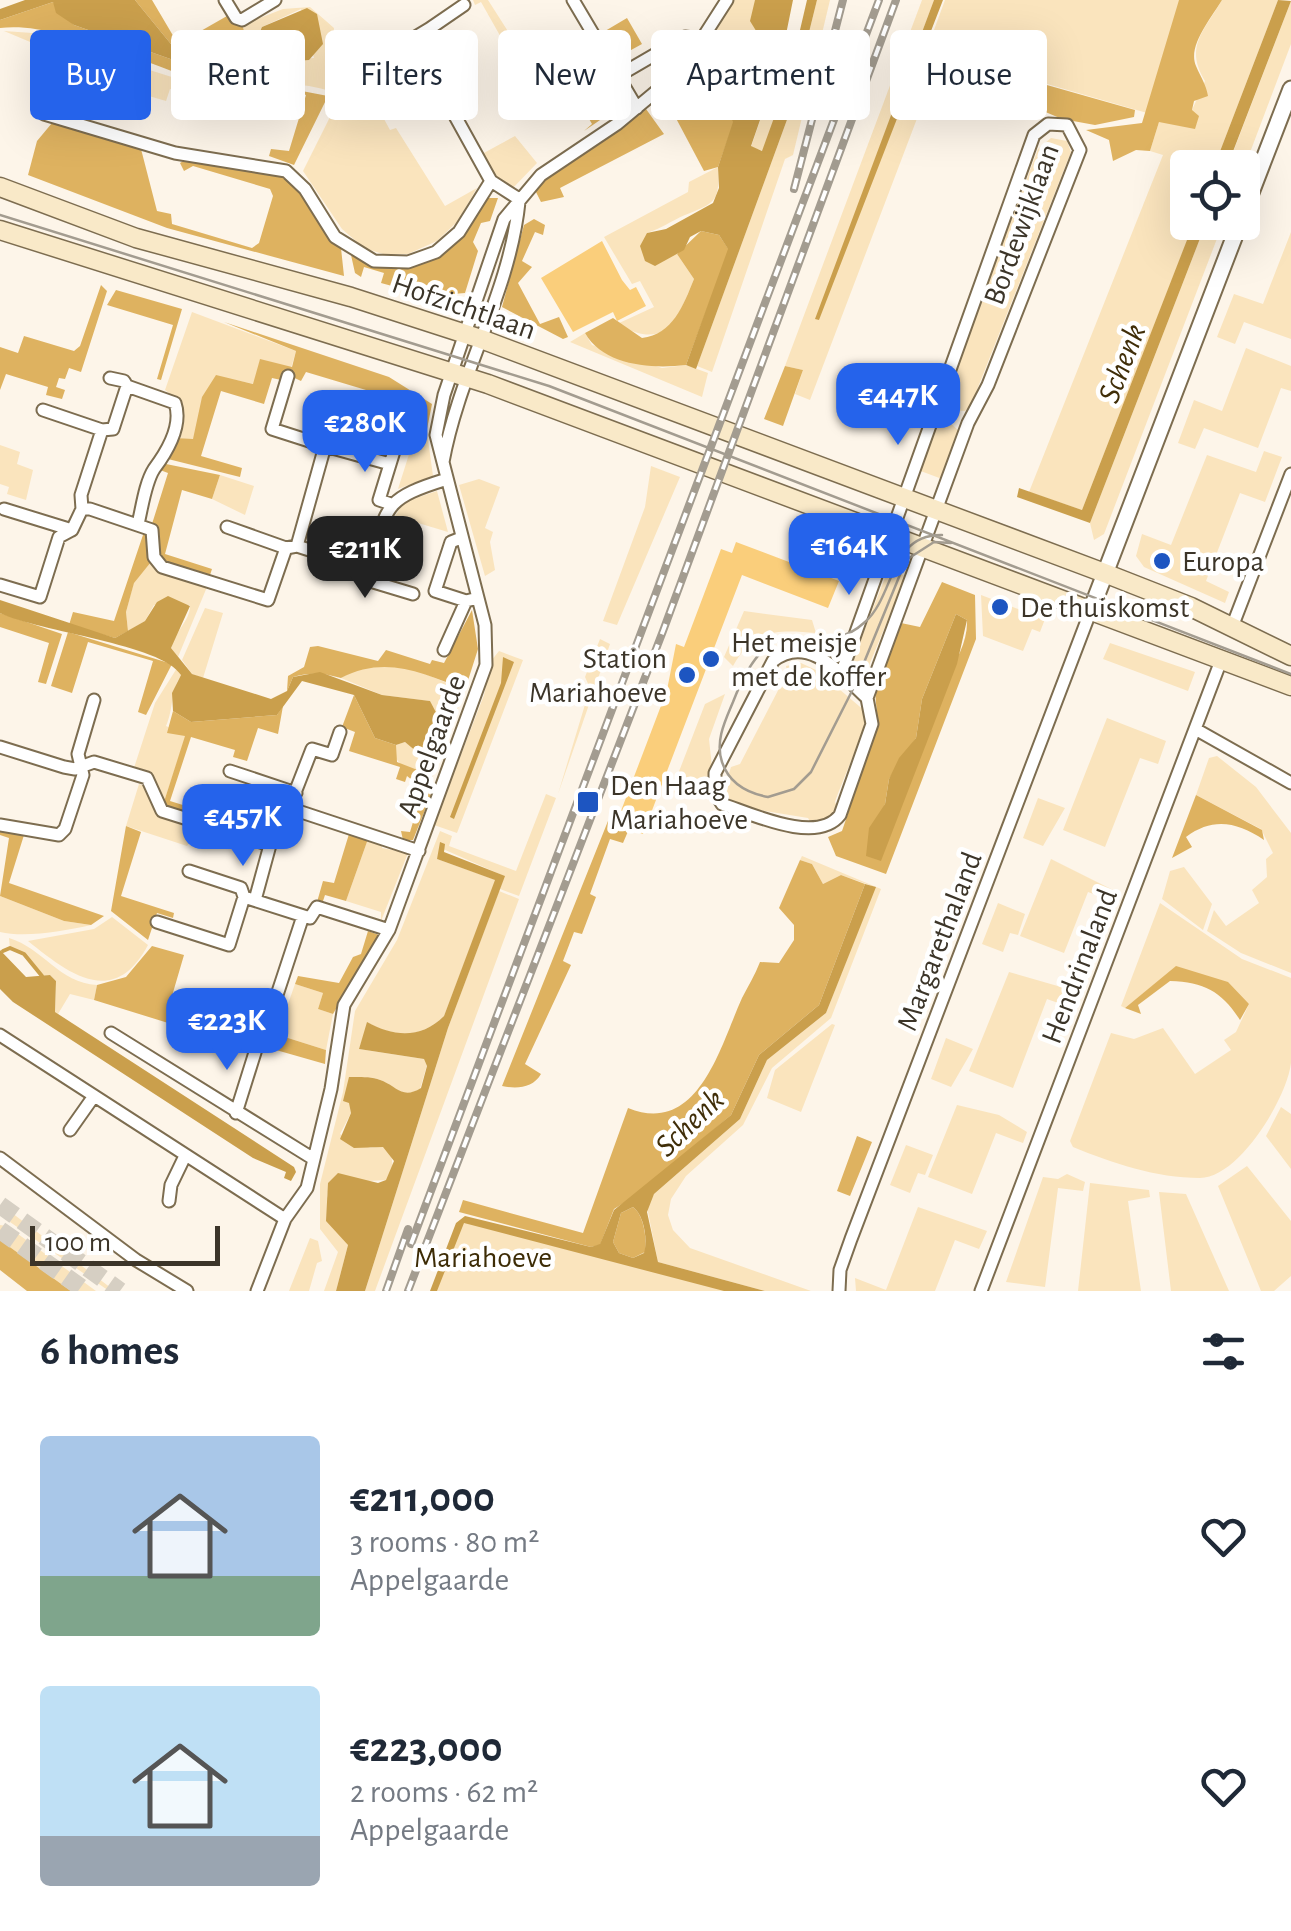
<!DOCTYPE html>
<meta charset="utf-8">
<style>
body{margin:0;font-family:"Alegreya Sans",sans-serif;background:#f6f6f7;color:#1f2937;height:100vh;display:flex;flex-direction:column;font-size:38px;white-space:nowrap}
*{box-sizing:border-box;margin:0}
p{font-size:32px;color:#747a83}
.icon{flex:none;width:55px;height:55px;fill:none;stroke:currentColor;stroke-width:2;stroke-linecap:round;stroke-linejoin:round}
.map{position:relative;height:1291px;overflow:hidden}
.sheet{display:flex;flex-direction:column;background:#fff;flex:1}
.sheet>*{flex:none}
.guide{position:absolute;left:30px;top:30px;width:1232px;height:90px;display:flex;gap:20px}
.tools{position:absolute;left:1170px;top:150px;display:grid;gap:20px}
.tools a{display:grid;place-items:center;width:90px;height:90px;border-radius:10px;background:#fff;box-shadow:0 10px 40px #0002;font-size:50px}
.scale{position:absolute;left:30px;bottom:25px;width:190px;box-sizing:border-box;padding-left:10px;border:5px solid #3c3529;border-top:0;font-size:28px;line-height:35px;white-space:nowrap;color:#3c3529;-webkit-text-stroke:8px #fff;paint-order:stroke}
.price{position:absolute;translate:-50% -85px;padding:0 22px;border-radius:20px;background:#2563eb;color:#fff;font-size:32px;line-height:65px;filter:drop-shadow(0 2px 5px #0008)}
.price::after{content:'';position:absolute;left:50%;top:60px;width:30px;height:22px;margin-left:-15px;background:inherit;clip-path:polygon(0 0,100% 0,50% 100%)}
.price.active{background:#222;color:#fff}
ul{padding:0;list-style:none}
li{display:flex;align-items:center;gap:30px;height:250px;padding:0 40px}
li span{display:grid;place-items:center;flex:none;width:280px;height:200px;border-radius:10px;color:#555}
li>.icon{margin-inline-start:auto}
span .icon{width:120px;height:120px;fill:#fffc;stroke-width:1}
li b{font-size:42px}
h2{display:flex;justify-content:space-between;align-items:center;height:120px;padding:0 40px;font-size:42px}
.pill{padding:0 35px;border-radius:10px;background:#fff;box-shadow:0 10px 40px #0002;font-size:35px;line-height:90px}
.pill.active{background:#2563eb;color:#fff}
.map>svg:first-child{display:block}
.green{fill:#fae4bd}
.forest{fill:#deb260;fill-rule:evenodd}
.water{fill:#ca9f4c;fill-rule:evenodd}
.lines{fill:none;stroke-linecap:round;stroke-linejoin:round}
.stream{stroke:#ca9f4c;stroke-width:4}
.building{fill:#face7b}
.primary-tunnel{stroke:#d6cfc3;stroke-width:18;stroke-dasharray:18 9;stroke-linecap:butt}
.minor-casing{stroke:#7d6d50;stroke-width:15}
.tertiary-casing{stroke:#7d6d50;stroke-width:19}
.secondary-casing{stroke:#7d6d50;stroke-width:21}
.minor{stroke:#fff;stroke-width:11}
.tertiary{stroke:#fff;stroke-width:15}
.secondary{stroke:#f9e9c8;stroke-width:18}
.tram{stroke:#a39c90;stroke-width:2.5}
.rail-casing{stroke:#a39c90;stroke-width:8}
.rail{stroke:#fff;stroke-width:4;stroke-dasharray:11;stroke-linecap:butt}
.poi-dot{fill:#1d55c1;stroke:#fff;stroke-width:4}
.labels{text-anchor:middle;stroke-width:9;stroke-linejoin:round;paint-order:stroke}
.street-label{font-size:30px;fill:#3c3529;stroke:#fff}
.poi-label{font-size:30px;fill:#3c3529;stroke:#fff;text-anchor:start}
.park-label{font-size:30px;fill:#3d2c06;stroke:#fff}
.water-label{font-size:32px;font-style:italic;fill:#402e09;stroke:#fff}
</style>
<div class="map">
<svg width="1291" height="1291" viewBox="0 0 1291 1291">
<rect width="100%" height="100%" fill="#fdf5e9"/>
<path class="green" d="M473,0H488L511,36L532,46L555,85L519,105L515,98L519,69L481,2L475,5Z
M734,0H755L757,49L746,56L722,94L725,103L679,76L704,48Z
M817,0H830L793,155L785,159L712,372L697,366L788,117Z
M922,0H934L816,319L920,59L937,66L810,400L795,394L803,370L785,366Z
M945,0H1190L1154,115L927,49Z
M1222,0H1278L1214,167L1188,168V222L1194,223L1082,510L1029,492L1163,155L1150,151L1159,122L1192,110L1205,81C1184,47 1204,31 1222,0Z
M1291,1V44L1243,171L1227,168Z
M310,7L334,28L329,91C280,75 258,96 218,88V65L314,58L301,9L262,27L250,47L242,25L283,9Z
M4,31L32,33L229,95L261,89L254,114L170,89L166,101L142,94L144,83L114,74L110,85L85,78L89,64L59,54L55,66L31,59L35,44Z
M348,33L359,35L355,54L364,71L360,75L390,130L396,128L445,206L477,188L457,222L437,241L408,254H383L364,248L342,229L303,171L337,103Z
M776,74L788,79L763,151L751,147Z
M515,136L537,163L512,189L496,179L482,154Z
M1051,138L1067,141L1071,152L971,405L965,411L950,410L944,396L1038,149Z
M718,167C720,202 715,203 685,215C671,221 662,228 647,233L669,255L677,254L694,279C676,323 666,351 617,324L654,307L640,281L632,284L604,237L688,192L689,182Z
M1206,223H1223L1104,534L1094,540L1090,523Z
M1291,232V339L1244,322L1235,344L1217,337L1234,294L1263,304Z
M192,312L296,351L291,368L260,360L254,384L216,376L193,440L175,438L179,401L165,390Z
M585,333L592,345L662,368L686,365L708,373L702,397L570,342Z
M1246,348L1291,366V391L1281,388L1258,448L1204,428L1195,449L1178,443L1194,400L1222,411Z
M947,420L959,431L942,479L918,470L935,426Z
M417,429L427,432L433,476L398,489Z
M0,445L20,452L17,464L33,470L26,500L7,494L9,487L0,484Z
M1264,451L1282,457L1265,502L1240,493L1206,581L1229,592L1225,603L1144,567L1136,556L1142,534L1171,545L1207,455L1256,472Z
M651,466L680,477L617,625L603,621L645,507Z
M220,475L254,486L245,515L212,499Z
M479,479L500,487L485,528L493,532L490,542L495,570L485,576L459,485Z
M437,491L448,532L395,516L404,502Z
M151,562L162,572L207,587L178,657L171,648C174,632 191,620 190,605H154L145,621L128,631L126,612L134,582Z
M888,570L906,576L865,675L854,676L851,665Z
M981,595L1045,619L1040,632L1032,629L1023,651L983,636Z
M205,608L223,613L203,678L192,674L182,660Z
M744,611L812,620L816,633C778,630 754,628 733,666L724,657Z
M600,639L610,644L558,794L590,688L585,677Z
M1110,643L1195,672L1188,691L1103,659Z
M499,651L523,660L457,833L434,825L484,695L491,661Z
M801,663L818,671L866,712C867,727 842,781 835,802L838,808L832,817L811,823L808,818L746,808L728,798L725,785L731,767L740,764L787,673L786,666Z
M400,664L465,690L433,776L402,766L394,756L396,745L405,742L428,758C442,738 437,723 430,701L382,695L341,678L359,668Z
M177,668L181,675C170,692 174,708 166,726L186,735L163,805L133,771L155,703Z
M725,694L709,739L712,767L704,783L675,794L673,787L705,704Z
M1107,718L1166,741L1158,764L1140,758L1105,847L1063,830Z
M1217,756L1256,787L1291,833V973L1241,953L1207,931L1214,910L1226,926L1259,903L1252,890L1267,877L1266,859L1273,853L1261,829L1196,795L1209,758Z
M139,784L145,786L152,801L200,827L187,846L126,826Z
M546,794L556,798L519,896L500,889L504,876L443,849L437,859L496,880L444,1016C421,1039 394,1037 368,1023L359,1049L424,1059L427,1065L420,1089C403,1099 397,1088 383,1081C373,1076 359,1077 349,1078L351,1113L340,1134L370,1148L383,1146L391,1153L393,1169L387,1180L330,1183L327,1196L348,1245L336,1291H324L338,1252L320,1229V1184L343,1092L355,1011L397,940L440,831L452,836L449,846L516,871Z
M1038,798L1065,808L1043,846L1023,838Z
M368,839L382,844V848L408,853L381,921V912L346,901Z
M802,856L881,889L831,1018L772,1068L743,1125L686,1176L671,1199L668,1215L673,1230L690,1248L811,1291H765L658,1262L647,1207L654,1194L740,1119L767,1060L826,1013L875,887L841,875L823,884L812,864L800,860Z
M1051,859L1119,893L1115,902L1088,892L1064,953L1020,936Z
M1184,867L1212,904L1203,930L1162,899L1170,871Z
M499,891L519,899L375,1291H365L448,1028Z
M0,896L64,921L91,925C65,931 25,938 0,932Z
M998,903L1025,914L1018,935L1010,933L1003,952L982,944Z
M1160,903L1242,959L1291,978C1291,1006 1291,1035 1291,1063C1287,1098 1239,1178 1200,1178C1156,1178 1112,1163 1073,1147L1070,1141L1111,1033L1134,1039L1163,1028L1195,1074L1231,1050L1224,1040L1236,1032L1249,1004L1176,967L1125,1008L1121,1006Z
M112,917L148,945C114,1009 69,974 28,941L94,929Z
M9,938C43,948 59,983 97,985L94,1000L70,994L58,1014L55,1012L56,981L50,975L42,976L24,954L10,948Z
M1009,972L1068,989L1079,999L1075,1009L1047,999L1013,1088L969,1071Z
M295,984L323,993L318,1009L333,1014L326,1050L269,1032L262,1046L249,1038L261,997L288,1004Z
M832,1024L835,1025L801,1112L767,1098L775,1070Z
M946,1038L973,1049L951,1087L931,1079Z
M957,1105L999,1115L1027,1132L1023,1143L996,1133L972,1194L928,1177Z
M1281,1107L1291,1114V1169L1266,1136Z
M906,1145L933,1155L925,1175L918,1173L910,1193L890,1185Z
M1247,1166L1291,1221V1276L1274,1291H1261L1218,1186Z
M1067,1174L1085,1182L1083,1191L1058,1188L1045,1287L1006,1282L1043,1177L1058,1179Z
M1090,1183L1149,1190L1150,1197L1128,1201L1141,1291H1078Z
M1159,1192L1186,1194L1229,1291H1171Z
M918,1207L987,1231L979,1249L955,1240L935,1291H856L855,1278L886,1290Z
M12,1213L111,1288L109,1291L10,1222Z
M467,1218L735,1291H434L458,1225Z
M0,1225L7,1226L96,1291H71L0,1240Z
M310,1238L318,1241L322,1261L317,1263L309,1291H289Z"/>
<path class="forest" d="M135,0H152L178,44L227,16L232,23L242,25L250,47L238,51L227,43L187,55L175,49Z
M1179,0H1222C1212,17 1187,46 1196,66C1201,78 1206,84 1208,96L1194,101L1192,110L1199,116L1195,129L1159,122L1150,151L1136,150L1113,161L1109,140L1086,130L1142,123Z
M53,2L74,25L196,68L218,65V88C162,69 56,20 0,28V20Z
M627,18L642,44L622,55L627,64L623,66L600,34Z
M924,50L1135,110L1134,117L1095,125L1062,119L920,59Z
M610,74L625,103L584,131L592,124L575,95Z
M679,76L725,103L734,122L718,167L704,171L670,107L667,89Z
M281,87L328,96L294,165L269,156L271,149L289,151L306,95Z
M646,109L664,134L560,188L564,197L541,202L535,190L541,183Z
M52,123L141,149L157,211L171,214L172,224L252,248L259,243L273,196L270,189L193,166L184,171L180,163L185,160L284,176L300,190L341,248L344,276L167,228L28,175L37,141Z
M485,198H498L490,221L481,223L473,242L478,251L465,293L429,296L381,283L384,273L364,267L361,277L355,273L351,255C370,266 383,264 404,261C453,254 462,240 485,198Z
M534,219L545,225L543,235L535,232L522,261L532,267L518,283L540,324L559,317L568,337L563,339L502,307L524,225Z
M701,231L719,235L729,250L686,365C652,369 604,366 585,333L613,318L642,338C673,334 683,306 694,279L677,254Z
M101,285L107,291L81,372L69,368L65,379L59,378L56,387L65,390L62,399L46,395L48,387L6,374L0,390V347L18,353L24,336L74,351L80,346Z
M116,290L182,309L161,380L157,379L173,325L107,305Z
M224,322L389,377L432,404L427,429L399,418L397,422L389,421L380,450L388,453L386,458L369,453L386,396L306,372L301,381L284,373L281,380L272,378L264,404L221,391L201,456L242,468L240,477L168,459L175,438L193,439L202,397L216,375L253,384L260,359L292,367L296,351Z
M785,366L803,370L783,426L764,419Z
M166,464L220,475L212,499L182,490L165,554L212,569L209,578L168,565L160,556L159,532L152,524L168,473L160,470Z
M145,529L151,562L134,583L126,612L128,631L115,638L69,625L73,612L114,621Z
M942,582L975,595L976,639L886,874L836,856L828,837L842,831L878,725L875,692L901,623L920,627ZM956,614L967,620C968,642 956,659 948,679C924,740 897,797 867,856L885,804L889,779L916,738L922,699Z
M472,610L478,649L465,690C423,672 384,655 341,678C323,673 311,672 293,677L287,691L288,676L304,667L310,647L318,646L378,661L386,650L430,664L432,660L444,663Z
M0,613L62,634L46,684L38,682L49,643L0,627Z
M68,632L172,664L146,715L138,712L153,661L88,642L72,693L51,686Z
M354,695L375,738L396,745L397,762L433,776L427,793L431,795L413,840H403L401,831L410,832L423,789L407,776L405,782L396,779L400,767L349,751L355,732L342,727Z
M283,706L278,734L258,728L247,761L233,757L235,750L191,737L170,801L215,815L213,822L163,805L185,736L167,733L173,711L191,722L277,715Z
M1196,795L1262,830L1264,840C1237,822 1213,817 1186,837L1192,847L1172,858Z
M608,821L629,829L623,843L610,839L590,894L596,897L582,934L574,932L563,961L571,965L525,1064L541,1074C533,1088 517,1089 502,1086Z
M126,826L141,832L121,896L174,913L173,918L157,913L148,940L111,911Z
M0,828L24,835L9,883L104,916L91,925L64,921L0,896L9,838L0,835Z
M349,834L368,839L346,901L325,895L322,904L317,902L323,881L334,883Z
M800,860L812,864L823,884L841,875L865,884L819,1005L759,1055L731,1115L638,1194L614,1209L600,1245L591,1247L459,1212L463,1200L583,1233L628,1108C699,1137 721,1044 742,998C748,986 755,975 760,962L779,963L794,940V925L779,908Z
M368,931L379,935L333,1014L318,1009L323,993L295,984L298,976L339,983L353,957L361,954Z
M152,946L184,955L167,1013L249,1038L254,1042L252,1049L94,1000L97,985L126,977Z
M1176,966L1228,982L1249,1004L1240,1020C1222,992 1205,982 1170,981L1138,1005L1141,1014L1125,1008Z
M269,1032L326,1050L325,1064L262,1046Z
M857,1136L872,1142L850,1196L837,1191Z
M633,1207C644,1215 647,1239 645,1252L633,1258L619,1253L613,1242L621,1213Z
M0,1240L71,1291H27L0,1270Z"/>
<path class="water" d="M25,0H135L175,49L193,56L227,43L243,50L254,44L262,27L307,8L317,14L323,44L309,60L196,68L74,25L56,13L53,2L0,20V9Z
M755,0H793L782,54L793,60L807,0H817L788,117L696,369L686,365L728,249L719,235L701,231L690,237L684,250L655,266L645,261L640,246L647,233L666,229L713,203L719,188L718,167L733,122L722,94V79L757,49L758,34L750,21ZM776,74L788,79L762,151L751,146Z
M934,0H943L819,320L815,319Z
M1278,0L1291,1L1227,167H1214Z
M1194,222L1206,223L1090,523L1017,497L1019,488L1082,510Z
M168,596L190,606L171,648L192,674L271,699L287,691L293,677L320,672L382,695L430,701L440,720L432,754L423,757L405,742L396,745L375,738L354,695L302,681L277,715L191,722L173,711L172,693L181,675C162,644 39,632 0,613V600L115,638L145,621L157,602Z
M956,614L967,620L957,664L881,861L866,856L869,828L885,804L889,779L899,758L916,738L922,699Z
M503,657L514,662L454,819L450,817L501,683Z
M440,842L445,844L444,852L505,876L448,1028L365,1291H336L348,1245L326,1221L328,1183L338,1173L378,1183L386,1180L394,1161L383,1147L354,1148L340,1139L351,1113L349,1103L343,1101L349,1077C359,1077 373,1076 383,1081C398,1088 403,1099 421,1088L427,1066L424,1059L359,1049L367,1022C394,1037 421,1039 444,1016L495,880L437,859Z
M865,884L876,887L826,1013L767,1060L740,1119L654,1194L647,1212L658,1262L765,1291H724L464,1223L437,1291H430L456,1223L465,1216L591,1247L600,1244L614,1210L731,1115L759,1055L819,1005ZM633,1207C644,1215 648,1240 644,1253L633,1258L619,1253L613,1242L621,1213Z
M0,950L26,977L50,975L56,981L55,1012L294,1167L296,1172L291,1181L284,1178L286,1172L253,1158L13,1002L0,989Z"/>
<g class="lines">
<path class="stream" d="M3,951L10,948L24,954L42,976"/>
</g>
<path class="building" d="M602,241L622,280L630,290L636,287L646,306L617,321L613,312L573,332L541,278Z
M736,542L839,581L828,608L742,575L643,834L616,824L667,690L676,644L684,647L721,549L732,553Z"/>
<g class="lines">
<path class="primary-tunnel" d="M0,1205L120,1291
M0,1230L86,1291"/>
<defs>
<path id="minor" d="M225,0L236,18L242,20L275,0
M573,0L637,108
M429,29L463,85L438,100L404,44Z
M429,29L464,5
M618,76L685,37L702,39
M444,96L491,181L519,199
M44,114L175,153L286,171L305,189L335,237L374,261L408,262L436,252L459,232L491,181
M288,376L272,429L325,446L297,546
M110,378L124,381L127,386
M43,410L102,430
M325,446L390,464
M443,462C459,373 510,292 519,202
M391,504L379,500L403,422
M4,509L72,530
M82,509L81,495L102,430L113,429L127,386L175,403C183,426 166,453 154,469C145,483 142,508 138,524
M227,527L286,548
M461,538L451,542L435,591L466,601L478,598
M369,569L370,581L413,594
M0,585L40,597L59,537L72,530L82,509H90L152,530L154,557L162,567L268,600L286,548L297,546L369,569C388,508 380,500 444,480
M1232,627L1291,474
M444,650L466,601
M841,674L1034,135L1048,124L1067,125L1080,150L988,385L968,423L867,698L872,724L840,815C817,845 752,814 722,804L715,793V773L773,661C808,633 841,674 867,698
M1197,730L1291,783
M0,747L64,767L75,769L94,762L147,778L162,811L270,845L281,813L289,808L419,851
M230,771L296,793
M289,808L312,749L332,755L340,732
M0,825L59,835L65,829L83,775L78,754L94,700
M189,871L241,888L244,897
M255,900L270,845
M157,922L229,945L244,897L310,918L317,907L389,930
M274,1004L303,916
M111,1033L312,1158
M0,1035L285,1219L307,1188L331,1089L344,1005L389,930L486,665L485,625L436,435L444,395L504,219L541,175L617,124L659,89L702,39L727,0
M236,1113L257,1046
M70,1130L94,1096
M0,1158L136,1260L187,1291
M169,1201L171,1185L185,1156
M257,1291L285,1219
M839,1291L840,1270L851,1239L1091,610
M981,1291L1222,658"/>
<path id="tertiary" d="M1242,216L1291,89
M1091,610L1240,222"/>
<path id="secondary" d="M0,187L136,238L351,297L481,339L1107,574L1191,607L1291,656
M0,230L488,384L1291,686"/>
</defs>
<use href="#minor" class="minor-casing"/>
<use href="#tertiary" class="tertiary-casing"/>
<use href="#secondary" class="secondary-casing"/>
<use href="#minor" class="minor"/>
<use href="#tertiary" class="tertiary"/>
<use href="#secondary" class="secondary"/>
<path class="tram" d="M0,215L549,386L1291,674
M942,535C889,534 895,596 865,622C814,669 776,590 733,702C725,721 715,741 722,762C729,783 747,793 768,797L794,789L811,772L854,687L906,560L934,542L951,543"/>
<defs>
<path id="rail" d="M794,189L843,0
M411,1244L879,0
M386,1291L408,1229
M408,1291L663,631L896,0"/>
</defs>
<use href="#rail" class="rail-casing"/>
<use href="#rail" class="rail"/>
</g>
<g class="poi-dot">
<circle cx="1162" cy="561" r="10"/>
<circle cx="1000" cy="607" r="10"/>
<circle cx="711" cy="659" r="10"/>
<circle cx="687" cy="675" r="10"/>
<rect x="576" y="790" width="24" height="24" rx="5"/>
</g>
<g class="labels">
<g class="street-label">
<text transform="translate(1021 224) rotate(-70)" y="10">Bordewijklaan</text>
<text transform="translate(464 306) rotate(19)" y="10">Hofzichtlaan</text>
<text transform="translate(431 746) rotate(-70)" y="10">Appelgaarde</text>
<text transform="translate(939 941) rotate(-69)" y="10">Margarethaland</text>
<text transform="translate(1079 966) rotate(-69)" y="10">Hendrinaland</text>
</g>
<g class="poi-label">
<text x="1182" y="571">Europa</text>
<text x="1020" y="617">De thuiskomst</text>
<text x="731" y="652">Het meisje<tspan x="731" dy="34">met de koffer</tspan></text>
<text x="667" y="668" text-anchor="end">Station<tspan x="667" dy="34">Mariahoeve</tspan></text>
<text x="610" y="795">Den Haag<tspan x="610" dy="34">Mariahoeve</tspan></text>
</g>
<g class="park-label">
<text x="483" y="1267">Mariahoeve</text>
</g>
<g class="water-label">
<text transform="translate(1121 363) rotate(-69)" y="11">Schenk</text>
<text transform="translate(689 1122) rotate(-44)" y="11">Schenk</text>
</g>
</g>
</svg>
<div class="tools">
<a><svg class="icon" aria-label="locate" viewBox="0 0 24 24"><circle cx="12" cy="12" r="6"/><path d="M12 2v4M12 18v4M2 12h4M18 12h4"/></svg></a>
</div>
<div class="scale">100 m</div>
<b class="price" style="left:898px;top:448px">€447K</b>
<b class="price" style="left:365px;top:475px">€280K</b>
<b class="price" style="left:849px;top:598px">€164K</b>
<b class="price active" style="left:365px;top:601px">€211K</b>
<b class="price" style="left:243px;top:869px">€457K</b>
<b class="price" style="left:227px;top:1073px">€223K</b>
<div class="guide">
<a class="pill active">Buy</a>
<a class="pill">Rent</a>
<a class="pill">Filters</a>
<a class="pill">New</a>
<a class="pill">Apartment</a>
<a class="pill">House</a>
</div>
</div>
<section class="sheet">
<h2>6 homes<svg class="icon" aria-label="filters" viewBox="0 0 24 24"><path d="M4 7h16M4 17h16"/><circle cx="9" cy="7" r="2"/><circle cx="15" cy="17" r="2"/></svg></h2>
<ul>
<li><span style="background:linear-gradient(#a9c7e8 70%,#7fa58c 0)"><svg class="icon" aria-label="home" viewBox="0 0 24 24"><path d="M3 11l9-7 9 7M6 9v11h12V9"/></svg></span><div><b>€211,000</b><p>3 rooms · 80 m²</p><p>Appelgaarde</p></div><svg class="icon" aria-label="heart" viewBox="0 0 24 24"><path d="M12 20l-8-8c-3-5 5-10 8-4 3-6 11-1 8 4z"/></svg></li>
<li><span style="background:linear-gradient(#bfe0f5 75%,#9aa5b1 0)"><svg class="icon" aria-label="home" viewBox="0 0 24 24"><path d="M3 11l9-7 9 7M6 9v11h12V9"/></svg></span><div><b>€223,000</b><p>2 rooms · 62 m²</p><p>Appelgaarde</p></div><svg class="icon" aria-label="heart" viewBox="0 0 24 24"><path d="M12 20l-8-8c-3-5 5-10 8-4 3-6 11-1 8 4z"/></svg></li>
</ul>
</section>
